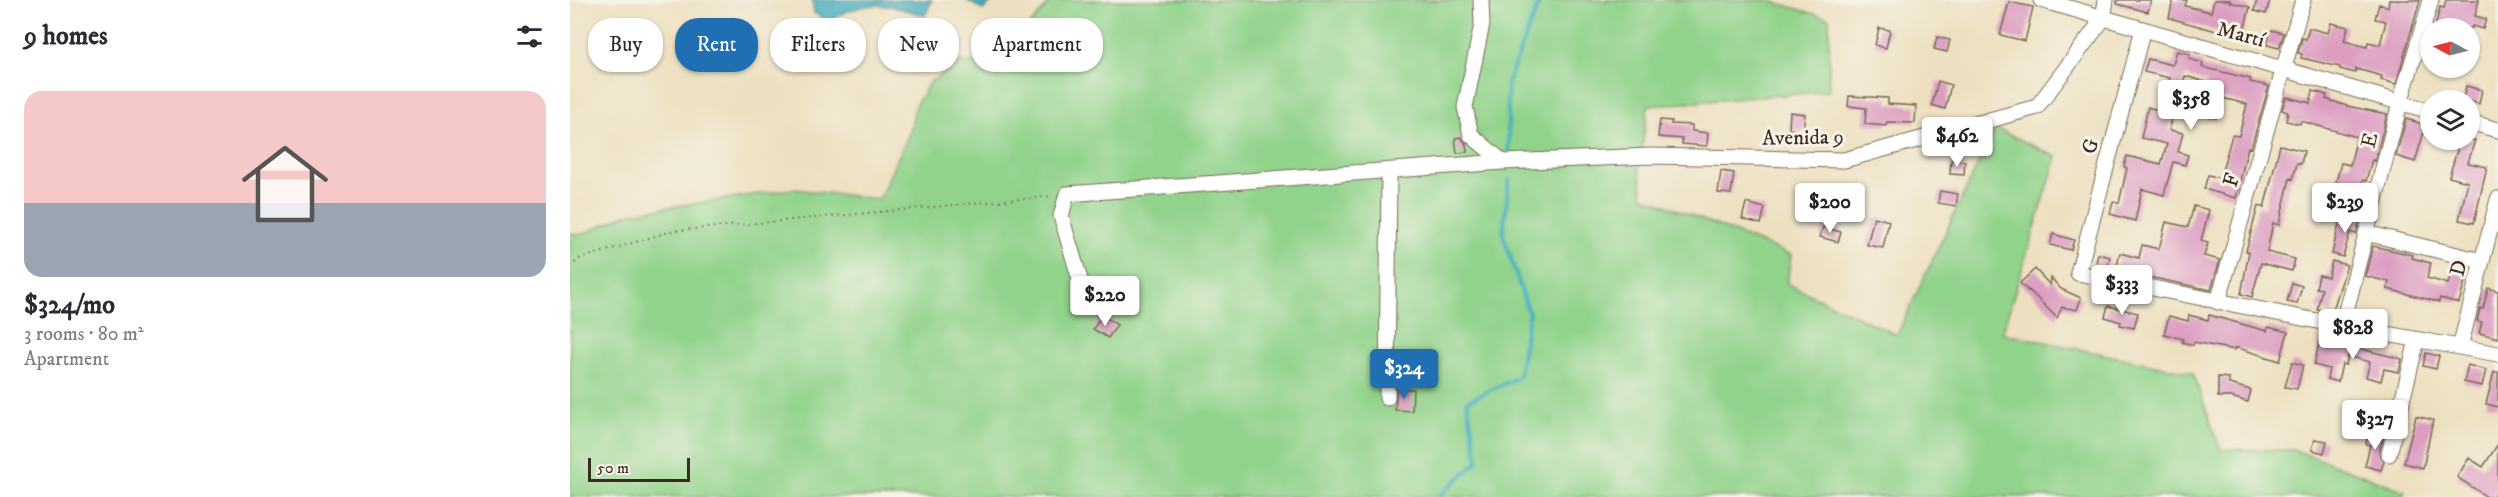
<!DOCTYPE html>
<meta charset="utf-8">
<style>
body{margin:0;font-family:"IM FELL DW Pica",serif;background:#f2f2f3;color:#2b2b33;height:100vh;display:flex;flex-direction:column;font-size:22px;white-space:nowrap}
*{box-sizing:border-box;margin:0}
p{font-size:20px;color:#7c7c81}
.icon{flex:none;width:33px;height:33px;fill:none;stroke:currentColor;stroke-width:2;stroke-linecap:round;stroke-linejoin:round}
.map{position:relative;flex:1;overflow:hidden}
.details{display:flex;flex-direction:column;background:#fff;width:570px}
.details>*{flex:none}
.top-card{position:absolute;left:18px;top:18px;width:570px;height:54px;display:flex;gap:12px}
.needle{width:39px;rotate:277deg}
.controls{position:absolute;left:1850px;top:18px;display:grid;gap:12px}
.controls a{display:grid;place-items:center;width:60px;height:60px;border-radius:50%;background:#fff;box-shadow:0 2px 4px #0004;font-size:30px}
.scale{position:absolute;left:18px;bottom:15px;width:102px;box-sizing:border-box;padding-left:6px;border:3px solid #3b2a1e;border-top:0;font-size:16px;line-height:21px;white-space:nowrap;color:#3b2a1e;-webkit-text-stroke:4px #f7f3e8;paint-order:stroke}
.price{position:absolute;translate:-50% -51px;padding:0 14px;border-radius:6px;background:#fff;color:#222;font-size:20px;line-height:39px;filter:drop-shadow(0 2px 3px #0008)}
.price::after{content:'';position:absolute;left:50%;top:36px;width:18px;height:14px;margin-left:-9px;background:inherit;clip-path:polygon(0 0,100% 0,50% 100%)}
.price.active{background:#1f6fb2;color:#fff}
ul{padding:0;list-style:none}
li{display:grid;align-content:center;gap:12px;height:318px;padding:0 24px}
li span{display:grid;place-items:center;height:186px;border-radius:18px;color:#555}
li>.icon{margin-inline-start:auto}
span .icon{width:108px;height:108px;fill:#fffc;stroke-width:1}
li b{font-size:26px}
h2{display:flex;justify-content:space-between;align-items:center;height:72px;padding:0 24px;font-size:26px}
.pill{padding:0 21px;border-radius:24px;background:#fff;box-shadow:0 2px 4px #0004;font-size:21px;line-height:54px}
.pill.active{background:#1f6fb2;color:#fff}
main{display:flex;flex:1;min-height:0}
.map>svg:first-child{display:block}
.green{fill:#91d38b;stroke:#667e54;stroke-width:1.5}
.water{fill:#42aec0;stroke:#3e6c6f;stroke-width:1.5}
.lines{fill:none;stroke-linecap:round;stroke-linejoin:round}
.stream{stroke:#42aec0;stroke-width:4}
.building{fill:#dc9dc1}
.minor-casing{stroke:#796a57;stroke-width:17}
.path{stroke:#796a57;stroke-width:2;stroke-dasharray:1.5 4.5;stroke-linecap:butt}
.minor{stroke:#fff;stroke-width:15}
.labels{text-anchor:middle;stroke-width:6;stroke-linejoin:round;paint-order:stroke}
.street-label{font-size:21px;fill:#3b2a1e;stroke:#f7f3e8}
</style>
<main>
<section class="details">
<h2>9 homes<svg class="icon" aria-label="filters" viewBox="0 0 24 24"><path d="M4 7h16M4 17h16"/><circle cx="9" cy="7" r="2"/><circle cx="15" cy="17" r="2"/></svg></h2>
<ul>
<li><span style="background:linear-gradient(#f6c9c9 60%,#9aa5b1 0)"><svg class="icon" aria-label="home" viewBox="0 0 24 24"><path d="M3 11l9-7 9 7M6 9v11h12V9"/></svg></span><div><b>$324/mo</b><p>3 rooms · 80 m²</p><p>Apartment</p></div></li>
</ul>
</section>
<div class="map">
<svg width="1928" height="497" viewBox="0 0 1928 497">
<rect width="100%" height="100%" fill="#f7f3e8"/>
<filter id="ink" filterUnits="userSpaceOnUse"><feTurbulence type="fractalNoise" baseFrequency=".0167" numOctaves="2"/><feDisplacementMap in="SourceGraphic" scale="12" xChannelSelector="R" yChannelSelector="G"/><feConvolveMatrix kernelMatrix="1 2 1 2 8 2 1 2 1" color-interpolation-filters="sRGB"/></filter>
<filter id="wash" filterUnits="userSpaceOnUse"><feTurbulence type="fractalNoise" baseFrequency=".008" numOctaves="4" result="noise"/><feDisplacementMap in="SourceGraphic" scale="24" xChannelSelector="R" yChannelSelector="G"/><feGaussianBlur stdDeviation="1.35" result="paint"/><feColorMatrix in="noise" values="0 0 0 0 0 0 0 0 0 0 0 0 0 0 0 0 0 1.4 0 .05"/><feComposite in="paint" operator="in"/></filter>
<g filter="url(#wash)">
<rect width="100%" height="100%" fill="#ede0c0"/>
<path class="green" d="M482,0H1197L1259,18V91L1078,106L1069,169L1073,196L1221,255L1217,284L1327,335L1425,128L1487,157L1432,333L1623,373L1650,449L1725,450L1835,491L1832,497H0V233L10,235L60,213L223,189L309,199L341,129L345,106L360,82L391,63L429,59Z"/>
<path class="water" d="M242,0H362L355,16C315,2 294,0 258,21L244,13Z
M396,0H425L413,10Z"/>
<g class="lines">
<path class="stream" d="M939,151L937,84L970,0
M871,497V494L908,461L897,401L949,377L959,314L933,235L939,180"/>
</g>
<g id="blocks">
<path class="building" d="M1547,0H1581L1578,12L1547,4Z
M1603,0H1617L1615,6L1641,12L1644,0H1660V2L1680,7L1672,38L1599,18Z
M1687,0H1700L1696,14L1684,11Z
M1819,0H1850L1826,84L1811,80L1812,76L1786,69L1785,73L1770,69V67L1731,58L1732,54L1728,53L1732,38L1736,39L1739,28L1758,33L1761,23L1778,27L1774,41L1797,47L1798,42L1810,45L1816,21L1805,19L1809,4L1818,7Z
M1876,0H1909L1905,16L1916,19L1913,29L1902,26V28H1865L1870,7L1874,8Z
M1439,2L1463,7L1455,41L1430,35Z
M1309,28L1320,30L1316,48L1305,45Z
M1701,30L1714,33L1709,48L1697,45Z
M1367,37L1380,40L1377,52L1364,49Z
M1607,51L1620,54L1619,59L1633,63L1632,67L1681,79L1680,82L1699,86L1681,148L1678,147L1666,198L1634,189L1638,175L1650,178L1662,135L1669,136L1677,104L1652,98L1646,118L1629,114L1637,82L1615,76L1599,130L1613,133L1608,152L1618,155L1615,165L1603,162L1594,195L1572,189L1565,221L1540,214L1543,202L1549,203L1557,168L1554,167L1557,156L1591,164L1597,144L1571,138L1578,107L1591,111L1600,78L1574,72L1578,59L1603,65Z
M1368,81L1381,85L1375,109L1362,105Z
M1896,86L1912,90L1909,104L1893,99Z
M1743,91L1757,95L1756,99L1777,106L1817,114L1805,161L1802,160L1796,181L1793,180L1789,194L1786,193L1782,210L1760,205L1771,163L1780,165L1787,137L1731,121L1730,124L1716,121L1718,112L1712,110L1716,97L1740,103Z
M1279,96L1318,98V104L1346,106L1345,123L1317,122L1316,126L1295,124L1296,108L1278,106Z
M1220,112L1235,114L1233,131L1219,129Z
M1836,119L1856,125L1845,162L1826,156Z
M1090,120L1102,121L1101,124L1122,125V131L1138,133L1137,146L1112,144V139L1088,137Z
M891,137L896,144L897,152L887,153L885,138Z
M1890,140H1905L1898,163L1917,167L1904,223L1889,220L1898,182L1879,177Z
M1710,145L1734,151L1731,164L1727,163L1723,179L1720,178L1709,225L1703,223L1697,252L1725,259L1722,271L1691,263L1682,297L1671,294L1679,252L1676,251L1688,206L1694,208Z
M1381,160L1395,161L1394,175L1380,174Z
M1151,171L1164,173L1161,194L1148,193Z
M1252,191L1268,195L1263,218L1246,214Z
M1370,191L1388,194L1386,206L1368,203Z
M1176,203L1195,208L1191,224L1172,219Z
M1624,206L1639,210L1631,241L1638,243L1634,256L1650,260L1641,290L1579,277L1580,274L1547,266L1550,253L1569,258L1572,245L1589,249L1596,222L1618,227Z
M1771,215L1790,219L1786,234L1780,232L1773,257L1762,254Z
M1304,217L1319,221L1313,248L1297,245Z
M1253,227L1271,232L1268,242L1250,237Z
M1483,234L1504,240L1501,250L1480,245Z
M1803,246L1843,255L1842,258L1861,263L1857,278L1878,284L1882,270L1897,274L1889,303L1870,298L1869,302L1817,289L1819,282L1795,276Z
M1528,254L1540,257L1537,269L1525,267Z
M1762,261L1777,265L1762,313L1747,309L1752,289L1746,288L1749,275L1758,277Z
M1465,269L1480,285L1481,278L1491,289L1511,298L1507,310L1492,307L1487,318L1459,290L1458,291L1450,283Z
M1722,283L1732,286L1727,304L1717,302Z
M1918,288L1928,291V338L1909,333L1912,322L1907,321L1910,308L1913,309Z
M1538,306L1568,313L1564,328L1550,325L1551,322L1535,317Z
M532,315L547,325L538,338L523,329Z
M1619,315L1638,320L1639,315L1697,331L1698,327L1718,332L1710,361L1665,347V350L1624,342L1623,345L1612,342L1613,339L1594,334L1599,316L1618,321Z
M1750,339L1832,359L1829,372L1814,369L1811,381L1796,377L1800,362L1778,356L1776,365L1772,364L1768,382L1757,379L1759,369L1744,365Z
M1856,353L1869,356L1866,369L1853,366Z
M1722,362L1733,365L1727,389L1715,387Z
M1898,365L1916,370L1912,386L1894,382Z
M1924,372H1928V407L1916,404Z
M1648,377L1659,378V384L1681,390L1678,402L1661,397H1648Z
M827,388L843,389L842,411L825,410Z
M1846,416L1863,420L1853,468L1834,463Z
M1799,431L1814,435L1809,452L1814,462L1811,470L1795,466L1800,445L1796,444Z
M1745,439L1757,441L1754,453L1742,450Z
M1928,444V489L1923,497H1917L1887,477L1899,458L1913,467Z"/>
</g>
</g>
<g filter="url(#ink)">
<use href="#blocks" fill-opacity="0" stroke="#796a57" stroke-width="1.5"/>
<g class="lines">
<defs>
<path id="minor" d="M911,0L912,24L895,107L901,135L933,162
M1471,0L1860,111
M1573,29L1508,273L1772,326L1928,354
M1899,122L1928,130
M1796,233L1912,261
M511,283L491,216L497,194L933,162L1080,156L1274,160L1467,107L1533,19L1536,0
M1648,302L1733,0
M1772,326L1830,103L1861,0
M1890,347L1928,199
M817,398L819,171
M1819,454L1847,340"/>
</defs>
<use href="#minor" class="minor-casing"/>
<path class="path" d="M0,267L9,259L102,231L483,196"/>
<use href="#minor" class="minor"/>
</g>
</g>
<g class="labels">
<g class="street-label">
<text transform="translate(1671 34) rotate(15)" y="7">Martí</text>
<text transform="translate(1233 137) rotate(-1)" y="7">Avenida 9</text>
<text transform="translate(1799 140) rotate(-76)" y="7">E</text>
<text transform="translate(1520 146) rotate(-75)" y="7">G</text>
<text transform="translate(1661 180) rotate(-74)" y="7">F</text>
<text transform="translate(1888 268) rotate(-76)" y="7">D</text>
</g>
</g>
</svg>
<div class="controls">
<a><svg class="needle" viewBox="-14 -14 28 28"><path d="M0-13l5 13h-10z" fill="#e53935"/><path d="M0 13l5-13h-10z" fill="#7c7c81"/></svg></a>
<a><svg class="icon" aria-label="layers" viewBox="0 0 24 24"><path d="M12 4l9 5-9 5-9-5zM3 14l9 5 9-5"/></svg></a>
</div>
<div class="scale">50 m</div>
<b class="price" style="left:1621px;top:131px">$358</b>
<b class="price" style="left:1387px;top:168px">$462</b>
<b class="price" style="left:1260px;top:234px">$200</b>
<b class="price" style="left:1775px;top:234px">$239</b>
<b class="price" style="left:1552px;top:316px">$333</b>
<b class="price" style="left:535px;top:327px">$220</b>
<b class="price" style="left:1783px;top:360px">$828</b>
<b class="price active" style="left:834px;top:400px">$324</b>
<b class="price" style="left:1805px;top:451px">$327</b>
<div class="top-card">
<a class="pill">Buy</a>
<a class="pill active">Rent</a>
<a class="pill">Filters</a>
<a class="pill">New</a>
<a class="pill">Apartment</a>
</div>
</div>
</main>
